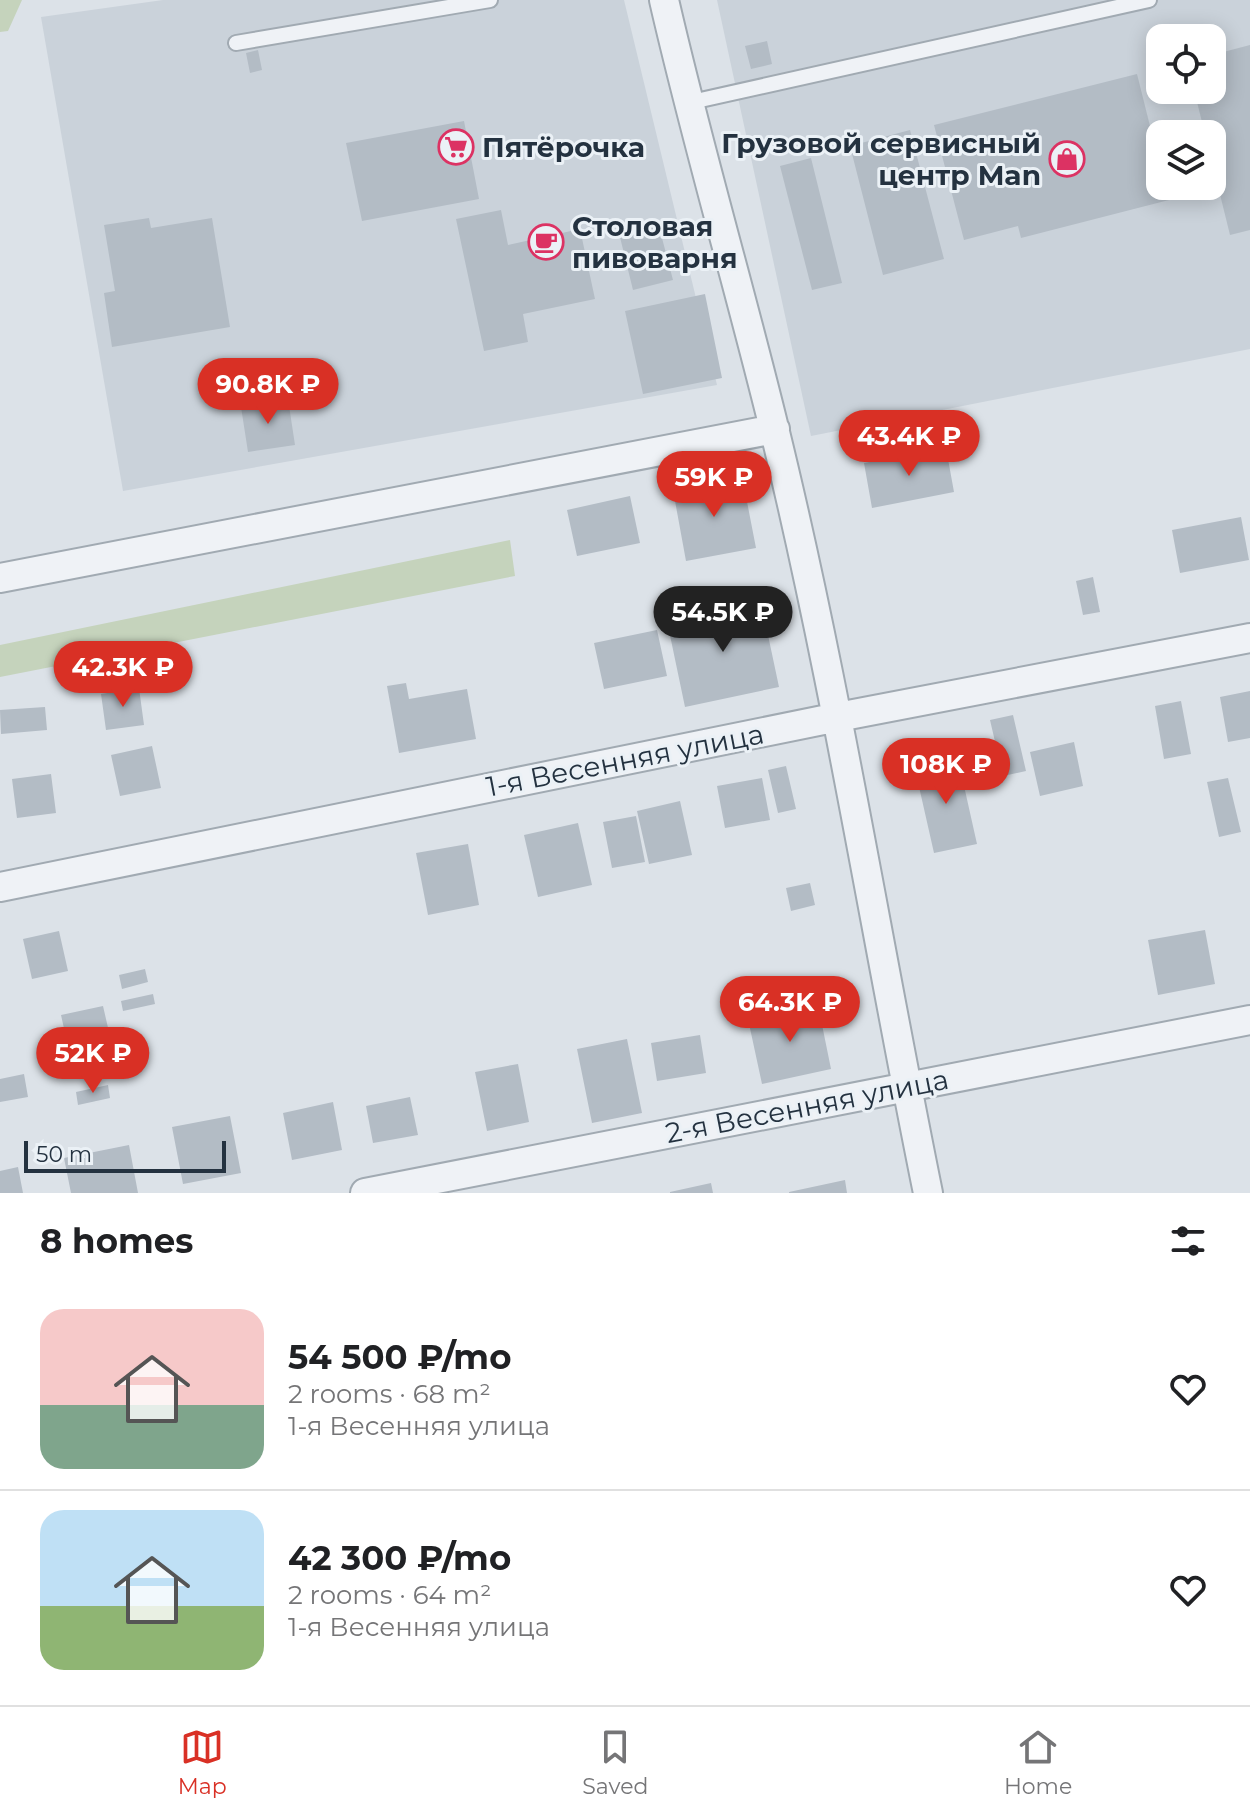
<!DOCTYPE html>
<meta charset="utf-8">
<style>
body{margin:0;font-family:Montserrat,sans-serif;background:#f2f2f2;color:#202124;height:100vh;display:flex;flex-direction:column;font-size:30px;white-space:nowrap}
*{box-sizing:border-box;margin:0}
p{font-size:26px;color:#757577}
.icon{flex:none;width:44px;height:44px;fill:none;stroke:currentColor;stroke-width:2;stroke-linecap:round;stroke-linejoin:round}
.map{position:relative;height:1193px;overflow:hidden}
.details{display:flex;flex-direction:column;background:#fff;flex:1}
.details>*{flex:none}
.controls{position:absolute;left:1146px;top:24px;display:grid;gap:16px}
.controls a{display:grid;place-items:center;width:80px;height:80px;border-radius:16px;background:#fff;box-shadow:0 4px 20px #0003;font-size:40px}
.scale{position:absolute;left:24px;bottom:20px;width:202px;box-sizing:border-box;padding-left:8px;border:4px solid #243240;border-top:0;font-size:22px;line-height:28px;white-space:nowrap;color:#243240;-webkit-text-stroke:6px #ebf1f6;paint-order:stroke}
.price{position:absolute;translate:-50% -68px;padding:0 18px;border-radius:28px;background:#d93025;color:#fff;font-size:26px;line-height:52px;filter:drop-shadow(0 2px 4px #0008)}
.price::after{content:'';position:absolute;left:50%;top:48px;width:24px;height:18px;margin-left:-12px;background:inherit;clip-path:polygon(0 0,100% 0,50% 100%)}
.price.current{background:#222;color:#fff}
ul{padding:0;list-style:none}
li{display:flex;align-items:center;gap:24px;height:200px;padding:0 40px}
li+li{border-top:2px solid #e0e0e0}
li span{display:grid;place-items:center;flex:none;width:224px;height:160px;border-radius:24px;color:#555}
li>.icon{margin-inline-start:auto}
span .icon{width:96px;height:96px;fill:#fffc;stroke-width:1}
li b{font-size:34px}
h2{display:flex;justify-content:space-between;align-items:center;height:96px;padding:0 40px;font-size:34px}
.tabs{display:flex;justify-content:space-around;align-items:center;height:112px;border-top:2px solid #e0e0e0;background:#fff;font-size:22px;color:#757577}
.tabs a{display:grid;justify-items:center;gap:4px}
.tabs .current{color:#d93025}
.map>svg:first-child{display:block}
.built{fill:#cad2da;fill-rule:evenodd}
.green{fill:#c5d3bc}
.building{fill:#b3bcc5}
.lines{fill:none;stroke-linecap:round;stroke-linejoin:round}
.service-casing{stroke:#a1aab2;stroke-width:18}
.minor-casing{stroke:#a1aab2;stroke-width:32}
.service{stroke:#eff2f6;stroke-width:14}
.minor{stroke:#eff2f6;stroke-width:28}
.labels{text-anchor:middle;stroke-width:6;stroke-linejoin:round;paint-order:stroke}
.poi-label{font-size:28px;font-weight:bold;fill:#243240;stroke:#ebf1f6;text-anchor:start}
.street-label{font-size:28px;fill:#243240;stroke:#ebf1f6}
</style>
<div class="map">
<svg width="1250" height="1193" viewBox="0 0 1250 1193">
<rect width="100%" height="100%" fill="#dce2e8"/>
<path class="built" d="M163,0H624L717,385L123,491L41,17Z
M717,0H1250V349L811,436ZM1160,38H1212V90H1160ZM1160,134H1212V186H1160Z"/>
<path class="green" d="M0,0H22L8,31L0,32Z
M510,540L515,576L0,677V645Z"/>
<path class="building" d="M767,41L772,64L751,69L745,46Z
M1250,45V230L1230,235L1212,162V134H1205L1194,90H1212V55Z
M258,50L262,70L250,73L246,53Z
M1137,74L1160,166V186H1165L1169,200L1021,238L1018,226L964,240L934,125Z
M464,121L479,199L362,221L346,143Z
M910,130L944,259L883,275L850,146Z
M811,158L842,283L812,290L780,166Z
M501,210L508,245L580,229L595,299L523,314L528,342L484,351L456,219Z
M149,218L151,228L212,218L230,327L112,347L104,293L115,291L104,225Z
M657,219L673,280L633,290L618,229Z
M705,294L722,378L643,394L625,311Z
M288,399L295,445L248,452L241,407Z
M946,448L954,492L872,508L864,463Z
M742,476L756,548L686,561L673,490Z
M630,496L640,543L577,556L567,510Z
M1241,517L1249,560L1180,573L1172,530Z
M1093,577L1100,612L1083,615L1076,581Z
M761,602L779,687L685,707L667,621Z
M657,630L667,676L604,689L594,643Z
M406,683L409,699L467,689L476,739L399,753L387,686Z
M139,688L144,725L106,730L101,694Z
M1250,691V738L1228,742L1220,697Z
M1181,701L1191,754L1164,759L1155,706Z
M45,707L47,730L1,734L0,710Z
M1013,715L1026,771L1003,776L990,720Z
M1074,742L1083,786L1040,796L1030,752Z
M152,746L161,788L120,796L111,755Z
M958,759L977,844L934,853L915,769Z
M786,766L796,809L778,813L768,770Z
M51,774L56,813L17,818L12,779Z
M762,778L770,820L725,828L717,786Z
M1228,778L1241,832L1219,837L1207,782Z
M680,801L692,855L649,864L637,811Z
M636,816L645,862L612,868L603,822Z
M578,823L592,885L538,897L524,835Z
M468,844L479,905L428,915L416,853Z
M810,883L815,905L791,911L786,888Z
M1205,930L1215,984L1158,995L1148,940Z
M59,931L68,971L32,979L23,939Z
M145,969L148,982L122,989L119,975Z
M153,994L155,1004L123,1011L121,1001Z
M818,1005L831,1069L762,1084L748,1019Z
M103,1006L109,1032L67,1042L61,1015Z
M700,1035L706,1073L657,1081L651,1043Z
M627,1039L642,1113L592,1123L577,1049Z
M518,1064L529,1122L487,1131L475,1072Z
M24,1074L28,1097L0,1102V1079Z
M108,1085L110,1098L78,1105L76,1092Z
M410,1097L418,1135L373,1143L366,1106Z
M333,1102L342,1150L292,1160L283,1113Z
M230,1116L241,1173L183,1184L172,1127Z
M129,1145L138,1193H71L64,1158Z
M18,1167L23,1193H0V1171Z
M845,1180L847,1193H789V1192Z
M711,1183L713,1193H670V1192Z"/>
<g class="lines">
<defs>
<path id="service" d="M236,43L490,0
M687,103L1149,0"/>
<path id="minor" d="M664,0C697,144 739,285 774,428C836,681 876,938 928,1193
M0,578L775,429
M0,887L838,717L1250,638
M365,1193L1250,1020"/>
</defs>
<use href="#service" class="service-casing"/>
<use href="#minor" class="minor-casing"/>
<use href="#service" class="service"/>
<use href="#minor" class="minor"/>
</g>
<defs>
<symbol id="supermarket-ring" viewBox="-11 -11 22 22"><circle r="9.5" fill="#ebf1f6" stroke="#dc3263" stroke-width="1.5"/><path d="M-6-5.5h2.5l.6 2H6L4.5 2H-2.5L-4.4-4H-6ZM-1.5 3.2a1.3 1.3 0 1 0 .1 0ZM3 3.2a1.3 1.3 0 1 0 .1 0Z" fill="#dc3263"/></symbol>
<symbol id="shop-ring" viewBox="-11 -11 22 22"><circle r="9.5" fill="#ebf1f6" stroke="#dc3263" stroke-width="1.5"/><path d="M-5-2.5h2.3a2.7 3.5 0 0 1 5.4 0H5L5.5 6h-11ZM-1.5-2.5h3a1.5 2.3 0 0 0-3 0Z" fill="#dc3263"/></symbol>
<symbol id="cafe-ring" viewBox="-11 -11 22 22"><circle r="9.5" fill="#ebf1f6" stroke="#dc3263" stroke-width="1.5"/><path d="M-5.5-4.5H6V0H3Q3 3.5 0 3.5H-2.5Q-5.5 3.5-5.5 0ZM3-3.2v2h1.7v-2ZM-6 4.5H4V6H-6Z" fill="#dc3263"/></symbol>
</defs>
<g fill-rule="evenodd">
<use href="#supermarket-ring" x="436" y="127" width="40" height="40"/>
<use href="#shop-ring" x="1047" y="139" width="40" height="40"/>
<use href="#cafe-ring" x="526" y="222" width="40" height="40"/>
</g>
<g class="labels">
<g class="poi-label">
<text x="1041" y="153" text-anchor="end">Грузовой сервисный<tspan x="1041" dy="32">центр Man</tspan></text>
<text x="482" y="157">Пятёрочка</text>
<text x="572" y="236">Столовая<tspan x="572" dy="32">пивоварня</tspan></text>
</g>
<g class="street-label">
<text transform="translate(625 760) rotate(-11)" y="10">1-я Весенняя улица</text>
<text transform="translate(807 1106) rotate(-11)" y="10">2-я Весенняя улица</text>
</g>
</g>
</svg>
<div class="controls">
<a><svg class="icon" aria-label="locate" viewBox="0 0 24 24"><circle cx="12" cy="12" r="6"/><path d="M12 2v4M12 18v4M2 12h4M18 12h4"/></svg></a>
<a><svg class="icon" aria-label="layers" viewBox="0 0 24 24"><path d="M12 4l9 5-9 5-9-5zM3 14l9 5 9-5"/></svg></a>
</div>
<div class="scale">50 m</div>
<b class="price" style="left:268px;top:426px">90.8K ₽</b>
<b class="price" style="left:909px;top:478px">43.4K ₽</b>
<b class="price" style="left:714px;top:519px">59K ₽</b>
<b class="price current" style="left:723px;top:654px">54.5K ₽</b>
<b class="price" style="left:123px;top:709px">42.3K ₽</b>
<b class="price" style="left:946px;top:806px">108K ₽</b>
<b class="price" style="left:790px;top:1044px">64.3K ₽</b>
<b class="price" style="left:93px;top:1095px">52K ₽</b>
</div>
<section class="details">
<h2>8 homes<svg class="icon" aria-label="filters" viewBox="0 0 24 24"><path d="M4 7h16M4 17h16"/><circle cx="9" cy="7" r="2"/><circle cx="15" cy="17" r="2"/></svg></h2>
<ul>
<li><span style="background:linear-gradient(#f6c9c9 60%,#7fa58c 0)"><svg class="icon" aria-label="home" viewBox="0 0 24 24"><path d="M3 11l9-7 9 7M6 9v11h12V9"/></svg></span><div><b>54 500 ₽/mo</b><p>2 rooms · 68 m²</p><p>1-я Весенняя улица</p></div><svg class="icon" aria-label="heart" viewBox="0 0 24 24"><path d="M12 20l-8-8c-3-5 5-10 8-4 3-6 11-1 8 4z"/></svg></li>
<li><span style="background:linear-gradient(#bfe0f5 60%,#8fb573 0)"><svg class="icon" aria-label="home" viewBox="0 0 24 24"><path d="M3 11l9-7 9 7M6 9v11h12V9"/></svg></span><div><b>42 300 ₽/mo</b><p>2 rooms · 64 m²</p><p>1-я Весенняя улица</p></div><svg class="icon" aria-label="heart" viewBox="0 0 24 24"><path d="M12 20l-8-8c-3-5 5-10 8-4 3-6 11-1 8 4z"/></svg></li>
</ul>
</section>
<nav class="tabs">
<a class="current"><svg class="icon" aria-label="map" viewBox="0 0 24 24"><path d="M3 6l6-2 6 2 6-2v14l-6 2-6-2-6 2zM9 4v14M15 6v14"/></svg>Map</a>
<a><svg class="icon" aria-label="saved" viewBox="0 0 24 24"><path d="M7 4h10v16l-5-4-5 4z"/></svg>Saved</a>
<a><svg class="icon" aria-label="home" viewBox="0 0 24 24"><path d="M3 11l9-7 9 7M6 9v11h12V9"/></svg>Home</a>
</nav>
